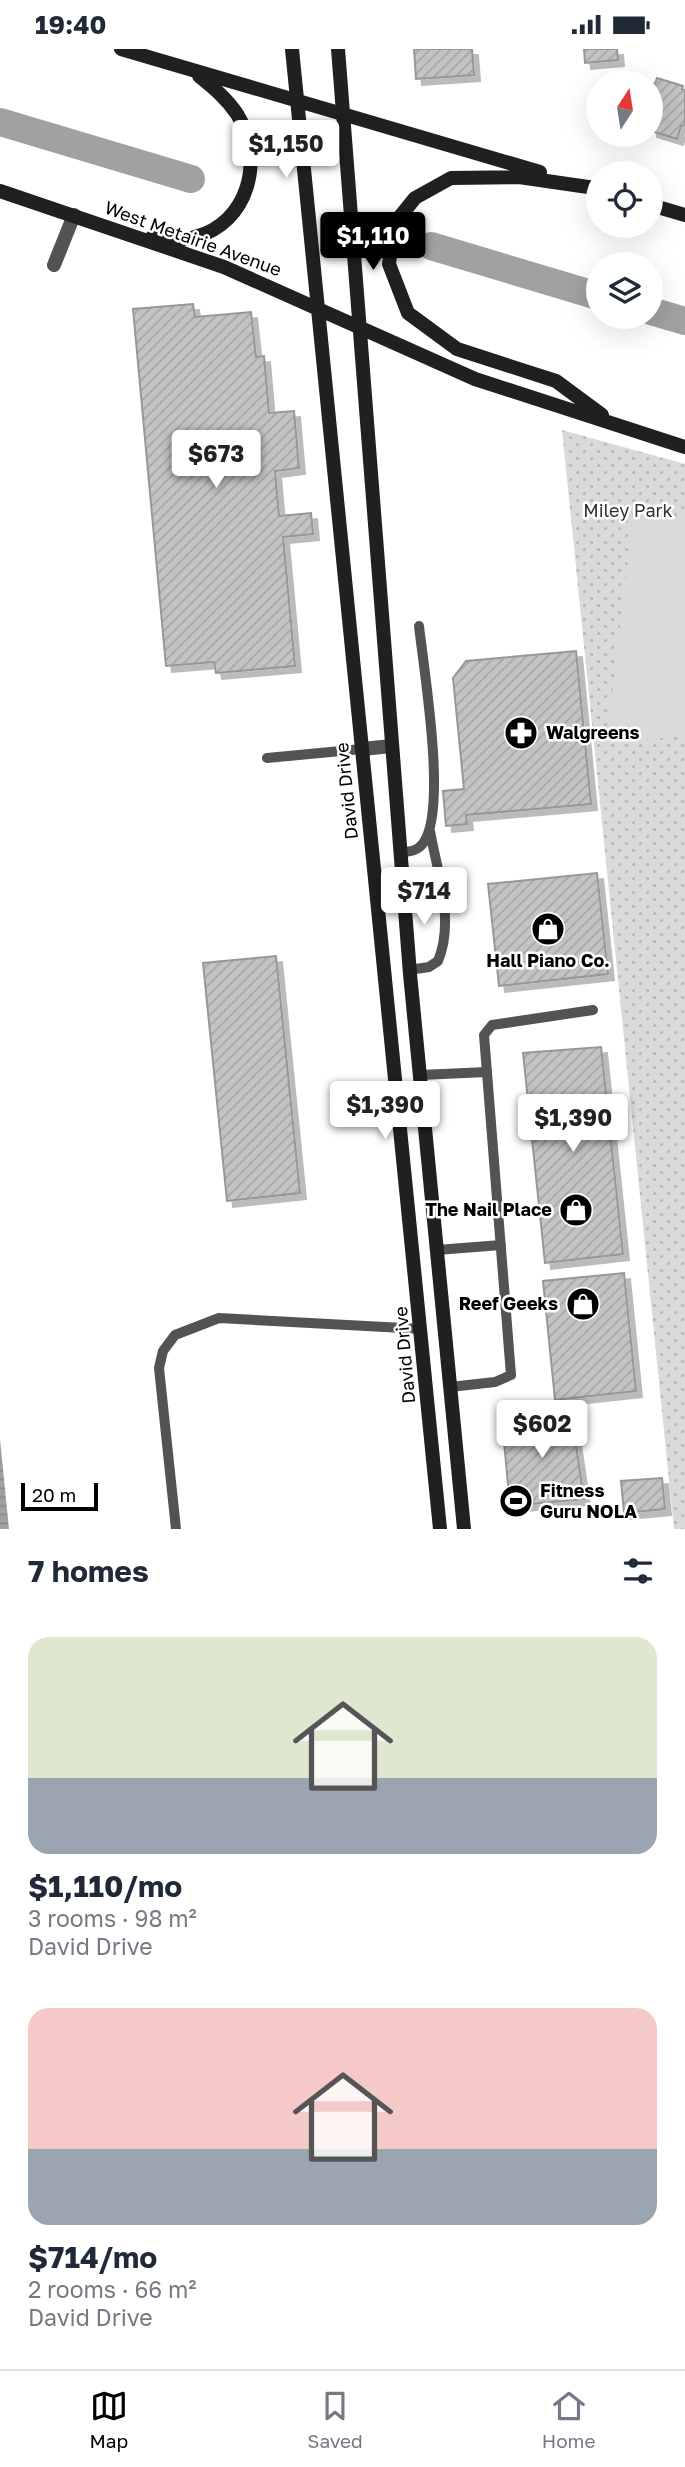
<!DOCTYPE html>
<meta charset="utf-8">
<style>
body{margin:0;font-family:"Golos Text",sans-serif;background:#f2f2f3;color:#1f2937;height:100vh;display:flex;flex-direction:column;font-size:26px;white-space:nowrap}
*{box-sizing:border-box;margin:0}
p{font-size:23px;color:#747a83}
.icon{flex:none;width:38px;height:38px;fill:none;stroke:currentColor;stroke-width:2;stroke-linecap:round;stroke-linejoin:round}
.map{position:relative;height:1480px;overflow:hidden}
.details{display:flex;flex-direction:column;background:#fff;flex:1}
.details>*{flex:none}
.needle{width:46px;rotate:12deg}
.controls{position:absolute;left:586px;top:21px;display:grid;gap:14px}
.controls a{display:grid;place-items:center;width:77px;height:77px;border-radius:50%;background:#fff;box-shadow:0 7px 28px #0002;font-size:35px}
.scale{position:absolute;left:21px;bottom:18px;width:77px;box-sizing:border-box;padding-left:7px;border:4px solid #000;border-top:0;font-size:19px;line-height:24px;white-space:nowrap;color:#000;-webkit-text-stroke:5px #fff;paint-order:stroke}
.price{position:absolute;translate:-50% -60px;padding:0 16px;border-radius:7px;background:#fff;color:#222;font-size:23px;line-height:46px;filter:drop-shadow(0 2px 4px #0008)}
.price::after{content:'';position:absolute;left:50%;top:42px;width:21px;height:16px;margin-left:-10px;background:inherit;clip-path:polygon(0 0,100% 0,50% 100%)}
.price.active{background:#000;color:#fff}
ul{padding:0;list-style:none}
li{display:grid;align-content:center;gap:14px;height:371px;padding:0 28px}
li span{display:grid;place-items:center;height:217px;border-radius:21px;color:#555}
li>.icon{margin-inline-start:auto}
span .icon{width:126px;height:126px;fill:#fffc;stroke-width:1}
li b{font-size:30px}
h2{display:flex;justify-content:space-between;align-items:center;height:84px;padding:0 28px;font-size:30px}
.status{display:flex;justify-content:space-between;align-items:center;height:49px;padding:0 35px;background:#fff;direction:ltr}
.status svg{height:19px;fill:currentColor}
.tabs{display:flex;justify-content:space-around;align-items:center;height:98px;border-top:2px solid #e0e1e3;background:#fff;font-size:19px;color:#747a83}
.tabs a{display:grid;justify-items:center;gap:4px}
.tabs .active{color:#000}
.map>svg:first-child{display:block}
.park{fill:url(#park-dots)}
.pitch{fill:#dadada}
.water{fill:url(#water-rules)}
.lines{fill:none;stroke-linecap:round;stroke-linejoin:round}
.canal{stroke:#a1a1a1;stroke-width:28}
.building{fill:url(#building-hatch);stroke:#979797;stroke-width:2;filter:url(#shadow)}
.service{stroke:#535353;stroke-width:10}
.minor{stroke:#535353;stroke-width:14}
.tertiary{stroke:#535353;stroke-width:14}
.secondary{stroke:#202020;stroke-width:14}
.labels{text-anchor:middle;stroke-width:5;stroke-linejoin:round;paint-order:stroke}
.street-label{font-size:18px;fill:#000;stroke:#fff}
.park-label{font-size:18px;fill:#313131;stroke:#fff}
.poi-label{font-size:18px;font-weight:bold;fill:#000;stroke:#fff;text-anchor:start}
</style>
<div class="status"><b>19:40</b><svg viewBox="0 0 49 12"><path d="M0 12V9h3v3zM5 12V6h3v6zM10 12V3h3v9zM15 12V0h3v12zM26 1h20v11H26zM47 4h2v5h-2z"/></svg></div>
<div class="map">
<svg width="685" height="1480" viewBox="0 0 685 1480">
<defs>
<pattern id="park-dots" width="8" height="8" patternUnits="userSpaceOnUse" patternTransform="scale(1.75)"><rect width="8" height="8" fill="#dadada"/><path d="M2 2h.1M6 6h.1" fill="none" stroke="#b9b9b9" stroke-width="1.8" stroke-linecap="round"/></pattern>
<pattern id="water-rules" width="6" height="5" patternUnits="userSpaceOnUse" patternTransform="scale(1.75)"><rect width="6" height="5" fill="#a1a1a1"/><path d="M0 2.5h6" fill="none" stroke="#898989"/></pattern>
<pattern id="building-hatch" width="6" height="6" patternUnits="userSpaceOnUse" patternTransform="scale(1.75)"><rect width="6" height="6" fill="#c3c3c3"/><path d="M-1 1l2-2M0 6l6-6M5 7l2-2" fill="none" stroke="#a6a6a6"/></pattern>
<filter id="shadow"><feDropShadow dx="6" dy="6" stdDeviation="0" flood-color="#0004"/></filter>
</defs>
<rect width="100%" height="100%" fill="#fff"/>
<path class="park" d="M562,381L685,415V1480H674Z"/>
<path class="pitch" d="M646,467L685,469V687L637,691L607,686L632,478Z"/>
<path class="water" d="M0,1390L9,1480H0Z"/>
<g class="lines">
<path class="canal" d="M0,73L191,130
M431,197L598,247
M651,262L685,272"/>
</g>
<path class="building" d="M414,0H472L474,26L416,30Z
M584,0H617L618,11L585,14Z
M657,29L683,37L682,40L685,41V76L681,77L677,90L651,82V34L655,35Z
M193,255L195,268L251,263L256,308L264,307L269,364L294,362L299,419L275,422L279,467L311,464L313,485L283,488L295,617L216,624L214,613L166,617L133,260Z
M576,602L591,755L466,766L467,775L446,777L443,742L464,740L453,629L466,612Z
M597,824L608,925L499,937L488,835Z
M276,907L300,1144L227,1152L203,914Z
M601,998L623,1205L545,1214L523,1004Z
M624,1224L636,1342L555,1351L543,1232Z
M571,1363L584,1450L510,1457L502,1371Z
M662,1429L665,1460L624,1464L621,1432Z"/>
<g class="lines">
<path class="service" d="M267,709L362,700
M400,803C410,803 418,802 424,793C447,758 424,622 419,577
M409,921L429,918L438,912C455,872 437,822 430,782
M420,1026L487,1023
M437,1201L501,1196
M450,1338L495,1333L511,1326L484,986L492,976L593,961
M176,1480L159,1319L163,1302L175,1286L219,1269L422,1280"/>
<path class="minor" d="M54,216L74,166"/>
<path class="tertiary" d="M362,700L392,697"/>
<path class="secondary" d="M121,0L540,123
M292,0L440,1480
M338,0L410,925L464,1480
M595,139L519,128L451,129L415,149L394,175L389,215L408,264L457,300L556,332L602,366
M0,142L224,218L475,330L685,398
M651,156L685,166
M152,188C165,189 183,192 195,188C249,174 265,110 237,65C227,50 214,39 199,27"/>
</g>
<defs>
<symbol id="pharmacy-disc" viewBox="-11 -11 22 22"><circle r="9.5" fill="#000" stroke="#fff"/><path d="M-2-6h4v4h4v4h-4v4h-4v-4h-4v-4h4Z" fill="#fff"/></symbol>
<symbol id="shop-disc" viewBox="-11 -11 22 22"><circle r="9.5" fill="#000" stroke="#fff"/><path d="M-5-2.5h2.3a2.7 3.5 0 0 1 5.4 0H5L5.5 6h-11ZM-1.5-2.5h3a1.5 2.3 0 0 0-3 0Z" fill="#fff"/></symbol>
<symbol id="stadium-disc" viewBox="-11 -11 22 22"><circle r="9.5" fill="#000" stroke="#fff"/><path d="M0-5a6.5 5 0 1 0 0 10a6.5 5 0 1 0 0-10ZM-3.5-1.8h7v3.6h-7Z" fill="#fff"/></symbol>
</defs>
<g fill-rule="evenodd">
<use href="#pharmacy-disc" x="502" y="665" width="38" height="38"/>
<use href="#shop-disc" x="529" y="861" width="38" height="38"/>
<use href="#shop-disc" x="557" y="1142" width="38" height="38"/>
<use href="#shop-disc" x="564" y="1236" width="38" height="38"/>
<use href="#stadium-disc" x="497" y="1433" width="38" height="38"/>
</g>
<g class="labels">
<g class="street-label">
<text transform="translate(193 190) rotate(20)" y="6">West Metairie Avenue</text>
<text transform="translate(347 742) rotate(-96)" y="6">David Drive</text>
<text transform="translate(405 1306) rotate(-95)" y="6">David Drive</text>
</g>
<g class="park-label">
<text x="628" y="468">Miley Park</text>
</g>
<g class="poi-label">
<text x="546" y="690">Walgreens</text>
<text x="548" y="918" text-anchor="middle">Hall Piano Co.</text>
<text x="552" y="1167" text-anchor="end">The Nail Place</text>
<text x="558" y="1261" text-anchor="end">Reef Geeks</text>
<text x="540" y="1448">Fitness<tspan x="540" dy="21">Guru NOLA</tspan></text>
</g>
</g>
</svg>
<div class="controls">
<a><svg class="needle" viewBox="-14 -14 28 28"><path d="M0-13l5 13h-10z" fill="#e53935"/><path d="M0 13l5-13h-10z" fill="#747a83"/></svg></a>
<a><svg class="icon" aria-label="locate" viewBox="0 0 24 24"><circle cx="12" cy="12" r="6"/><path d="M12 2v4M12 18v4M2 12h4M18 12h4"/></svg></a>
<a><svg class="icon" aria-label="layers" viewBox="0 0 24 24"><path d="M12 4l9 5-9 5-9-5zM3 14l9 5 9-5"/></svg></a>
</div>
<div class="scale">20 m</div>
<b class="price" style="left:286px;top:131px">$1,150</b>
<b class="price active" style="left:373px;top:223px">$1,110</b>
<b class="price" style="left:216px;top:441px">$673</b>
<b class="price" style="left:424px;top:878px">$714</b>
<b class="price" style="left:385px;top:1092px">$1,390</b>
<b class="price" style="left:573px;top:1105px">$1,390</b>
<b class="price" style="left:542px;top:1411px">$602</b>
</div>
<section class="details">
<h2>7 homes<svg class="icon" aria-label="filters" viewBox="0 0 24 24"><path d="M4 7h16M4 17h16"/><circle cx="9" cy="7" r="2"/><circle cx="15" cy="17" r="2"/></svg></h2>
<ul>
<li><span style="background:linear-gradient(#dfe7d0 65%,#9aa5b1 0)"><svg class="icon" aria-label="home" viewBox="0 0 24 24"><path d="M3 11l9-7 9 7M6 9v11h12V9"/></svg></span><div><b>$1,110/mo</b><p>3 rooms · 98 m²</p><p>David Drive</p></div></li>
<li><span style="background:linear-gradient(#f6c9c9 65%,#9aa5b1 0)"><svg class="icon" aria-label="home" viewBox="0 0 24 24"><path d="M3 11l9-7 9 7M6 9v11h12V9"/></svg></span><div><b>$714/mo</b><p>2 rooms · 66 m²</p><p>David Drive</p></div></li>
</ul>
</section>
<nav class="tabs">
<a class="active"><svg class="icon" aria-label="map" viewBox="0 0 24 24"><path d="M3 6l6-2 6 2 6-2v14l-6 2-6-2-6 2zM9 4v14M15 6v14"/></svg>Map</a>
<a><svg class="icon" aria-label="saved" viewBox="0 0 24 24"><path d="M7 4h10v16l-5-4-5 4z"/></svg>Saved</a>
<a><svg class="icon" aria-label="home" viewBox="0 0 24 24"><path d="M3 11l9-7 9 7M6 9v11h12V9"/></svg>Home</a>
</nav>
